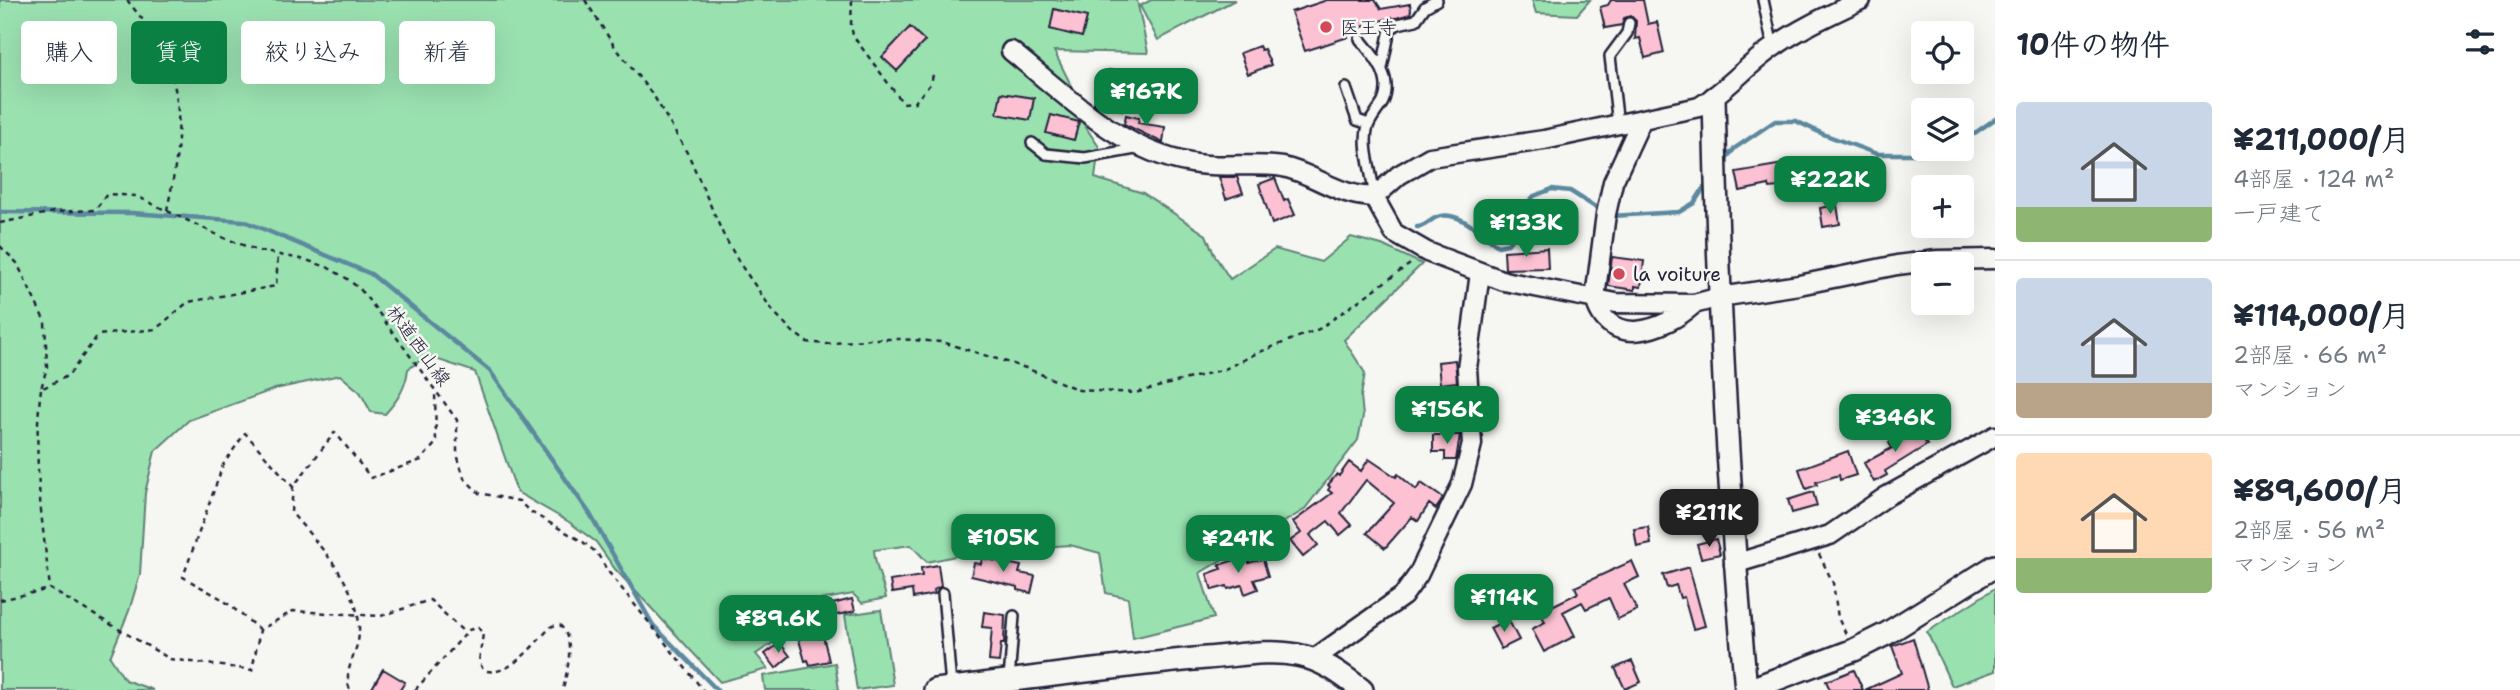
<!DOCTYPE html>
<html lang="ja">
<meta charset="utf-8">
<style>
body{margin:0;font-family:"Shantell Sans","Klee One",sans-serif;background:#f2f2f3;color:#1f2937;height:100vh;display:flex;flex-direction:column;font-size:26px;white-space:nowrap}
*{box-sizing:border-box;margin:0}
p{font-size:23px;color:#747a83}
.icon{flex:none;width:38px;height:38px;fill:none;stroke:currentColor;stroke-width:2;stroke-linecap:round;stroke-linejoin:round}
.map{position:relative;flex:1;overflow:hidden}
.side{display:flex;flex-direction:column;background:#fff;width:525px}
.side>*{flex:none}
.guide{position:absolute;left:21px;top:21px;width:665px;height:63px;display:flex;gap:14px}
.tools{position:absolute;left:1911px;top:21px;display:grid;gap:14px}
.tools a{display:grid;place-items:center;width:63px;height:63px;border-radius:7px;background:#fff;box-shadow:0 7px 28px #0002;font-size:35px}
.price{position:absolute;translate:-50% -60px;padding:0 16px;border-radius:14px;background:#0b8043;color:#fff;font-size:23px;line-height:46px;filter:drop-shadow(0 2px 4px #0008)}
.price::after{content:'';position:absolute;left:50%;top:42px;width:21px;height:16px;margin-left:-10px;background:inherit;clip-path:polygon(0 0,100% 0,50% 100%)}
.price.on{background:#222;color:#fff}
ul{padding:0;list-style:none}
li{display:flex;align-items:center;gap:21px;height:175px;padding:0 21px}
li+li{border-top:2px solid #e0e1e3}
li span{display:grid;place-items:center;flex:none;width:196px;height:140px;border-radius:7px;color:#555}
li>.icon{margin-inline-start:auto}
span .icon{width:84px;height:84px;fill:#fffc;stroke-width:1}
li b{font-size:30px}
h2{display:flex;justify-content:space-between;align-items:center;height:84px;padding:0 21px;font-size:30px}
.tag{padding:0 24px;border-radius:7px;background:#fff;box-shadow:0 7px 28px #0002;font-size:24px;line-height:63px}
.tag.on{background:#0b8043;color:#fff}
main{display:flex;flex:1;min-height:0}
.map>svg:first-child{display:block}
.green{fill:#9ae1b0;stroke:#5e8276;stroke-width:2}
.lines{fill:none;stroke-linecap:round;stroke-linejoin:round}
.stream{stroke:#5c899f;stroke-width:4.5}
.building{fill:#fcc2d3;stroke:#22223b;stroke-width:2}
.service-casing{stroke:#22223b;stroke-width:14}
.minor-casing{stroke:#22223b;stroke-width:23}
.tertiary-casing{stroke:#22223b;stroke-width:26}
.path{stroke:#22223b;stroke-width:2.5;stroke-dasharray:5 5;stroke-linecap:butt}
.service{stroke:#f6f6f2;stroke-width:9}
.minor{stroke:#f6f6f2;stroke-width:18}
.tertiary{stroke:#f6f6f2;stroke-width:21}
.poi-dot{fill:#d1495b;stroke:#f6f6f2;stroke-width:2.5}
.labels{text-anchor:middle;stroke-width:5;stroke-linejoin:round;paint-order:stroke}
.poi-label{font-size:19px;fill:#22223b;stroke:#f6f6f2;text-anchor:start}
.street-label{font-size:19px;fill:#22223b;stroke:#f6f6f2}
</style>
<main>
<div class="map">
<svg width="1995" height="690" viewBox="0 0 1995 690">
<rect width="100%" height="100%" fill="#f6f6f2"/>
<filter id="ink" filterUnits="userSpaceOnUse"><feTurbulence type="fractalNoise" baseFrequency=".0143" numOctaves="2"/><feDisplacementMap in="SourceGraphic" scale="14" xChannelSelector="R" yChannelSelector="G"/><feConvolveMatrix kernelMatrix="1 2 1 2 8 2 1 2 1" color-interpolation-filters="sRGB"/></filter>
<g filter="url(#ink)">
<path class="green" d="M0,0H1137L1148,53L1054,51L1072,87L1079,117L1099,147L1095,178L1143,193L1206,235L1215,256L1230,279L1275,249L1321,262L1351,237L1382,245L1422,264L1344,340L1365,373L1361,396L1363,416L1358,440L1304,510L1200,573L1214,618L1133,638L1128,598L1106,593L1100,553L1070,545L975,552L927,562L911,545L874,550C875,568 883,581 886,598L862,603L853,594L808,602L779,616L783,636L756,654L768,669L720,682L615,569L596,542L569,522L517,492L475,372L427,356L408,369C406,388 397,401 385,414L371,412L360,392L340,375L275,389L189,420L155,451L145,493L140,574L129,611L110,657L125,680L153,690H0Z
M1151,0H1235L1158,40L1140,6Z
M1532,0H1590L1577,15L1536,13Z
M1995,588V671L1952,686L1927,632Z
M881,610L893,685L857,690L845,615Z
M835,663L839,690H765L763,676Z"/>
<g class="lines">
<path class="stream" d="M1962,142L1995,119
M1723,162L1735,148L1775,121H1796L1823,134L1877,154H1923L1950,149
M0,212L132,213L244,221L371,274L490,371L590,514L653,625L717,690
M1611,216L1679,212L1694,203L1707,183
M1417,227C1426,227 1429,220 1437,217C1458,209 1482,235 1498,246L1508,244L1518,231L1523,208L1534,196L1552,189L1570,191L1603,212"/>
</g>
<path class="building" d="M1327,0H1375L1381,9L1410,4L1411,10L1410,14L1393,19L1392,17L1347,32L1348,37L1305,51L1291,12Z
M1611,0H1643L1648,24L1657,22L1664,53L1645,58L1640,38L1635,39L1636,21L1631,16L1624,18L1622,25L1605,28L1600,7L1608,5Z
M1054,9L1087,17L1082,37L1050,29Z
M910,27L925,41L897,71L882,57Z
M1259,46L1261,50L1264,49L1271,65L1248,74L1240,53Z
M1109,70L1141,76L1137,95L1125,92L1122,110L1094,104L1096,92L1105,93Z
M1001,93L1034,98L1030,120L997,114Z
M1051,115L1079,122L1074,140L1046,133Z
M1126,115L1139,118L1138,123L1165,127L1163,143L1124,124Z
M1795,162L1798,185L1770,188L1769,185L1740,191L1736,172Z
M1219,177H1237L1243,193L1226,199Z
M1275,178L1284,201L1288,199L1295,215L1272,224L1259,184Z
M1808,179H1824V198H1808Z
M1837,205L1840,224L1823,227L1820,208Z
M1547,248L1548,268L1505,269L1504,251Z
M1612,257L1644,261L1641,287L1635,286V290L1608,286Z
M1455,360L1457,382L1440,384L1438,362Z
M1432,388L1434,406L1413,408L1411,391Z
M1917,430L1927,445L1885,471L1887,475L1874,482L1864,463L1892,448L1889,443L1908,431L1910,434Z
M1433,435H1460L1456,460H1445V452H1433Z
M1848,451L1856,475L1840,480L1839,475L1816,482L1817,485L1806,489L1799,469Z
M1369,459L1396,477L1398,474L1416,490L1421,483L1443,498L1440,503L1436,509L1429,504L1418,521L1412,517L1385,548L1367,533L1394,503L1366,480L1341,513L1352,525L1340,535L1328,521L1310,535L1318,545L1303,557L1290,541L1301,533L1293,522L1332,493L1328,490L1330,487L1328,485L1337,474L1339,476L1349,462L1361,471Z
M1813,492L1817,506L1792,513L1788,500Z
M1648,527L1651,544L1637,547L1634,529Z
M1716,539L1720,554L1701,558L1697,544Z
M1247,556L1249,563L1263,559L1268,576L1254,580L1258,589L1245,594L1242,585L1228,589L1227,586L1212,590L1207,574L1221,569L1219,565Z
M982,558L1021,566L1019,573L1035,576L1031,593L1018,590V587L971,576L974,563L981,564Z
M1632,561L1639,577L1624,584L1637,610L1618,619L1609,598L1586,609L1582,602L1563,612L1575,636L1544,652L1532,629L1545,622L1540,612L1578,593L1575,587Z
M938,565L941,586L934,590L935,594L913,598L912,590L892,593L890,581L922,576L921,568Z
M1689,567L1705,626L1693,629L1684,597L1680,598L1676,585L1667,588L1663,575Z
M852,599L855,611L828,617L831,628L822,631L829,661L810,665L808,660L805,661L793,619L802,616L801,612Z
M984,612L1005,615L1004,644H1001L999,662L989,661L992,628L982,627Z
M1508,619L1519,640L1501,649L1490,628Z
M1913,638L1928,690H1865L1902,673L1892,646Z
M780,643L790,656L776,668L765,654Z
M1632,661L1641,682L1625,689L1615,668Z
M383,669L405,682L400,690H371Z
M1854,670L1863,690H1830L1826,681Z"/>
<g class="lines">
<defs>
<path id="service" d="M1763,0L1773,47
M1360,39C1374,56 1394,78 1383,102C1378,111 1369,120 1367,130C1363,150 1373,175 1374,195
M1382,68L1390,29L1398,24L1416,20L1425,7L1437,0
M1346,88L1357,120L1369,124
M1618,125L1610,56L1627,33L1629,23
M1032,143L1046,154L1085,158L1141,148
M943,593L951,686
M1009,680L1014,616"/>
<path id="minor" d="M1011,51C1065,94 1120,151 1191,163C1222,169 1252,162 1283,167C1308,172 1328,188 1353,194C1359,196 1367,196 1374,197
M1642,119L1613,182L1606,214L1595,298C1608,351 1665,330 1694,304
M1374,197L1394,233L1427,252L1504,281L1616,303L1694,304L1720,297L1799,285L1897,265L1937,260L1995,259
M1374,197L1399,175L1430,157L1544,140L1699,107C1727,90 1748,64 1775,46C1802,27 1832,14 1861,0
M1734,564L1830,535L1887,496L1995,436
M1314,659L1403,596L1418,575L1462,484L1472,444L1467,368L1480,273"/>
<path id="tertiary" d="M1714,98C1718,295 1728,493 1746,690
M935,690C1025,679 1115,666 1206,658C1235,656 1269,649 1297,655C1323,660 1341,674 1362,690
M1748,690L1854,650L1886,634L1995,566"/>
</defs>
<use href="#service" class="service-casing"/>
<use href="#minor" class="minor-casing"/>
<use href="#tertiary" class="tertiary-casing"/>
<path class="path" d="M127,0C138,14 151,29 159,44C188,98 179,154 167,210
M585,0L613,44L655,98L689,156L723,234L740,264L773,311L793,332L807,342L826,344L871,339H899L942,342L1026,368L1079,390L1135,393L1225,369L1257,353L1319,329L1413,262
M852,0L851,24L853,36L903,103L915,102L931,83L934,71
M0,223L54,212L95,210L107,194L136,196L224,238L259,251L306,260L327,267L346,278L360,289L378,312L457,420V454L464,478L479,493L519,501L529,511L583,542L597,553L607,570L703,690
M0,246L17,263L45,322L47,367L41,389L69,375L98,335L156,329L188,302L276,286L278,255
M41,389C32,456 42,521 50,588
M293,487L291,512C318,545 361,586 359,632C359,652 342,670 350,690
M1819,554L1833,583L1838,618L1847,636
M0,600L50,589L170,659L252,670L260,630L293,611L381,616L430,600L465,633
M260,630L222,599L183,577L223,465L245,433L293,487L335,432L371,478L421,460L436,443L435,392
M415,690L469,630L478,627L483,634L479,661L483,670C510,679 534,643 552,626L560,625C576,642 567,669 563,690"/>
<use href="#service" class="service"/>
<use href="#minor" class="minor"/>
<use href="#tertiary" class="tertiary"/>
</g>
</g>
<g class="poi-dot">
<circle cx="1326" cy="27" r="7"/>
<circle cx="1619" cy="274" r="7"/>
</g>
<g class="labels">
<g class="poi-label">
<text x="1340" y="34">医王寺</text>
<text x="1633" y="281">la voiture</text>
</g>
<g class="street-label">
<text transform="translate(419 345) rotate(54)" y="7">林道西山線</text>
</g>
</g>
</svg>
<div class="tools">
<a><svg class="icon" aria-label="locate" viewBox="0 0 24 24"><circle cx="12" cy="12" r="6"/><path d="M12 2v4M12 18v4M2 12h4M18 12h4"/></svg></a>
<a><svg class="icon" aria-label="layers" viewBox="0 0 24 24"><path d="M12 4l9 5-9 5-9-5zM3 14l9 5 9-5"/></svg></a>
<a>+</a>
<a>−</a>
</div>
<b class="price" style="left:1146px;top:128px">¥167K</b>
<b class="price" style="left:1830px;top:216px">¥222K</b>
<b class="price" style="left:1526px;top:259px">¥133K</b>
<b class="price" style="left:1447px;top:446px">¥156K</b>
<b class="price" style="left:1895px;top:454px">¥346K</b>
<b class="price on" style="left:1709px;top:549px">¥211K</b>
<b class="price" style="left:1003px;top:574px">¥105K</b>
<b class="price" style="left:1238px;top:575px">¥241K</b>
<b class="price" style="left:1504px;top:634px">¥114K</b>
<b class="price" style="left:778px;top:655px">¥89.6K</b>
<div class="guide">
<a class="tag">購入</a>
<a class="tag on">賃貸</a>
<a class="tag">絞り込み</a>
<a class="tag">新着</a>
</div>
</div>
<section class="side">
<h2>10件の物件<svg class="icon" aria-label="filters" viewBox="0 0 24 24"><path d="M4 7h16M4 17h16"/><circle cx="9" cy="7" r="2"/><circle cx="15" cy="17" r="2"/></svg></h2>
<ul>
<li><span style="background:linear-gradient(#c9d6e8 75%,#8fb573 0)"><svg class="icon" aria-label="home" viewBox="0 0 24 24"><path d="M3 11l9-7 9 7M6 9v11h12V9"/></svg></span><div><b>¥211,000/月</b><p>4部屋 · 124 m²</p><p>一戸建て</p></div></li>
<li><span style="background:linear-gradient(#c9d6e8 75%,#b9a48a 0)"><svg class="icon" aria-label="home" viewBox="0 0 24 24"><path d="M3 11l9-7 9 7M6 9v11h12V9"/></svg></span><div><b>¥114,000/月</b><p>2部屋 · 66 m²</p><p>マンション</p></div></li>
<li><span style="background:linear-gradient(#ffd9b3 75%,#8fb573 0)"><svg class="icon" aria-label="home" viewBox="0 0 24 24"><path d="M3 11l9-7 9 7M6 9v11h12V9"/></svg></span><div><b>¥89,600/月</b><p>2部屋 · 56 m²</p><p>マンション</p></div></li>
</ul>
</section>
</main>
